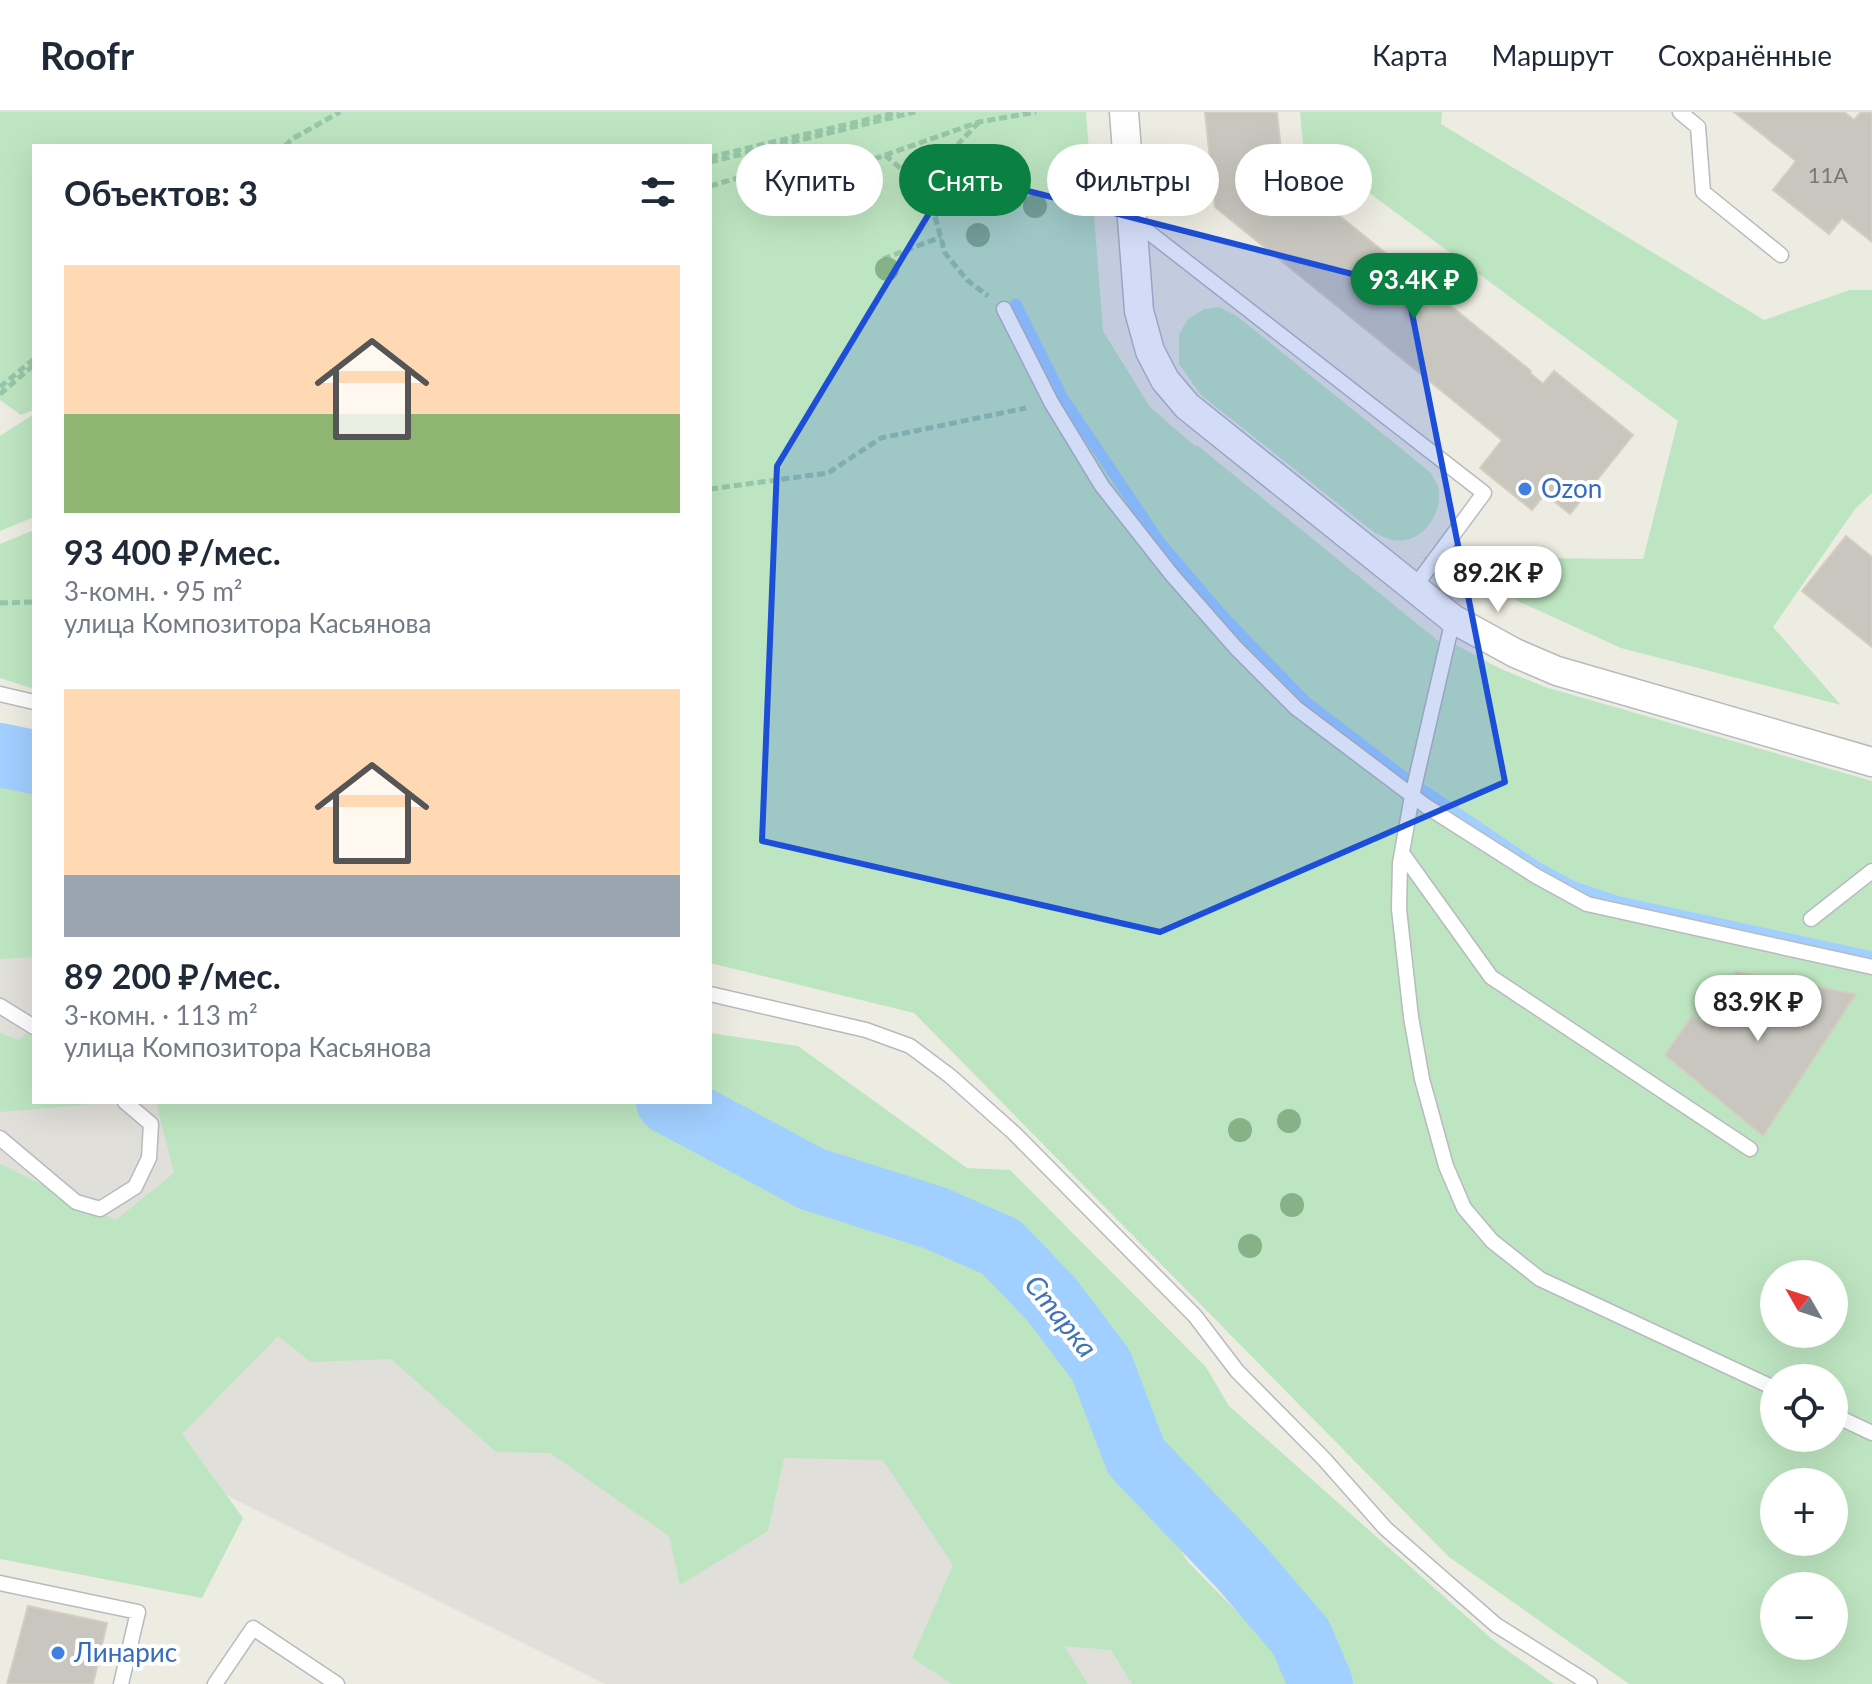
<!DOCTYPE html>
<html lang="ru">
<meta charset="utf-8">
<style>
body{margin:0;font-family:Lato,sans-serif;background:#f2f2f3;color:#1f2937;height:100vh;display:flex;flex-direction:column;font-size:30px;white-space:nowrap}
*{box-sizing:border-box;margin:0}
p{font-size:26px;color:#747a83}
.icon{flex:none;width:44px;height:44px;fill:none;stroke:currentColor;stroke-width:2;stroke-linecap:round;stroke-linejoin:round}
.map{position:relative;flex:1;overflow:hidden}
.panel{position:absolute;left:32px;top:32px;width:680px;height:960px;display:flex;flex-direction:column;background:#fff;border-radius:0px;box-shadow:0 8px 32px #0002}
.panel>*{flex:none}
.top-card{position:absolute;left:736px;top:32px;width:760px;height:72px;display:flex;gap:16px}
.needle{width:52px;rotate:309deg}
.buttons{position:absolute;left:1760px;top:1148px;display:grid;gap:16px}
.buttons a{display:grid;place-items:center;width:88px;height:88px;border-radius:50%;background:#fff;box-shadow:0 8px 32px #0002;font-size:40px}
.price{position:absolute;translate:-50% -68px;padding:0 18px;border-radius:28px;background:#fff;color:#222;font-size:26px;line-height:52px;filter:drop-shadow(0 2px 4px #0008)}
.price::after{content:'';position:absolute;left:50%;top:48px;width:24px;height:18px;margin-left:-12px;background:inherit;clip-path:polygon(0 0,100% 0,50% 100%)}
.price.active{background:#0b8043;color:#fff}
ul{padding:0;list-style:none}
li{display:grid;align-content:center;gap:16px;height:424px;padding:0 32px}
li span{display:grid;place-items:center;height:248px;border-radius:0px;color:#555}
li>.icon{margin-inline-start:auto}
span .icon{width:144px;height:144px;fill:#fffc;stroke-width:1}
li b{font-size:34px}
h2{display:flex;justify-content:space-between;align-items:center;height:96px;padding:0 32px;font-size:34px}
.tag{padding:0 28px;border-radius:36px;background:#fff;box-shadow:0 8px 32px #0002;font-size:28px;line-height:72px}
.tag.active{background:#0b8043;color:#fff}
header{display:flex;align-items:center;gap:48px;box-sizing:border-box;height:112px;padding:0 40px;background:#fff;border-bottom:2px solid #e0e1e3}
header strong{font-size:38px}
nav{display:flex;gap:44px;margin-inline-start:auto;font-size:28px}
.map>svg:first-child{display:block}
.industrial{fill:#e1dfda}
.green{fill:#bee5c1;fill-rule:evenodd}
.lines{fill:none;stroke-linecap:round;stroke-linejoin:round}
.stream{stroke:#a1cfff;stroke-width:11}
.river{stroke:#a1cfff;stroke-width:64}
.building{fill:#c8c6bf;stroke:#d2cec0;stroke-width:2}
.service-casing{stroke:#b7babf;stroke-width:17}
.minor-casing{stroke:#b7babf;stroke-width:31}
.path{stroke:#97c6a8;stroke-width:5;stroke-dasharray:8 4;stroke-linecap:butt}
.service{stroke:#fff;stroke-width:14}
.minor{stroke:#fff;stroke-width:28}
.tree{fill:#87b187}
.marked{fill:#1d4ed8;fill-opacity:0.2;stroke:#1d4ed8;stroke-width:6;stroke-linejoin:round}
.shop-dot{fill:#3f7fe0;stroke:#fff;stroke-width:3}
.labels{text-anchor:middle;stroke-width:8;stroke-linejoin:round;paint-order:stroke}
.number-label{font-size:22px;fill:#76787a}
.shop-label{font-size:26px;fill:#366cbe;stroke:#fff;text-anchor:start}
.water-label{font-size:28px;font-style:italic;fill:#4073ba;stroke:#fff}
</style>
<header>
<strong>Roofr</strong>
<nav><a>Карта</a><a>Маршрут</a><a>Сохранённые</a></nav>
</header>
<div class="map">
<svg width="1872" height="1572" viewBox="0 0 1872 1572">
<rect width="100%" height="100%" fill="#edece2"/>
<path class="industrial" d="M0,806L34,818V990H390L1206,1572H605L192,1366L0,1204Z"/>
<path class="green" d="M0,0H1086L1103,219L1150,295L1195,334L1197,333L1442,532L1454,538L1456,533L1499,556L1545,575L1872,669V1572H1629L1449,1445L914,901L710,851V34H34V298L21,303L0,288ZM1774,1162H1834V1222H1774ZM1774,1266H1834V1326H1774ZM1774,1370H1834V1430H1774ZM1774,1474H1834V1534H1774Z
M1300,0H1442L1441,12L1764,208L1850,178H1872V381L1855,397L1773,515L1841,593L1621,536L1421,445L1643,447L1678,309L1303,32Z
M1219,195L1237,204L1430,360C1433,366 1438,372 1439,378C1442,404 1421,433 1393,428C1387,427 1380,423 1375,421L1201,283L1179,252V222L1188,207L1204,197Z
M34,302V405L0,419V324Z
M34,418V577L0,566V432Z
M0,631L34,638V845L0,847Z
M34,914V990H121L0,1000V921L19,928Z
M710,921L798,934L967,1056L1010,1058L1206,1255L1229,1294L1493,1528L1554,1572H1338L1319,1528L1146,1332L1113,1242L1013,1130L957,1106L963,1133L1017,1169L1098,1289L1187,1449L1274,1537L1287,1572H1132L1111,1538L1064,1534L1088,1572H952L912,1546L953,1453L883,1348L784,1346L768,1419L680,1473L669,1424L550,1341L496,1340L391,1247L311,1250L278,1224L182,1322L243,1406L202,1486L0,1447V1052L116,1108L174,1061L156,990H710Z"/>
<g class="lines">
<path class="stream" d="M1016,192L1063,286L1159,429L1222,503L1305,589L1404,665L1537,755L1574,775L1616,789L1872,845"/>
<path class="river" d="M0,643L34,650
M668,990L812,1067L935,1106L1001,1135L1051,1187L1101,1253L1136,1345L1241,1455L1301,1525L1321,1572"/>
</g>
<path class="building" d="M1205,0H1277L1283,58L1531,259L1530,261L1543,272L1554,259L1633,323L1570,402L1545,382L1532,398L1480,356L1502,328L1215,95Z
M1734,0H1844L1854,8L1861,0L1872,1V130L1842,106L1829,122L1773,78L1796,49Z
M1846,424L1872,445V535L1802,479Z
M1736,860L1856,882L1763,1024L1665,943L1692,904L1702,911Z
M28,1494L107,1511L93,1572H7Z"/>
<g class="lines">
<defs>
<path id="service" d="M1680,0L1698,15L1703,80L1781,143
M1133,108L1484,381L1413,477
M1004,197L1051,290L1102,374L1172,463L1236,536L1296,596L1426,694L1536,764L1587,792L1872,855
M1453,507L1412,684L1400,751L1399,797L1411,905L1422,967L1446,1054L1464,1096L1492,1129L1540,1167L1774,1276
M0,582L34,590
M1402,741L1491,865L1750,1037
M1811,807L1872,759
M710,882L866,918L910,934L950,964L1014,1021L1195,1204L1237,1259L1324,1347L1385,1416L1496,1513L1590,1572
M0,894L34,915
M0,1026L76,1090L100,1097L135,1075L149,1046L151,1012L125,990
M1834,1303L1872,1321
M0,1471L138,1500L121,1572
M215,1572L253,1516L337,1572"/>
<path id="minor" d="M1124,0L1139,199L1150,239L1165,268L1187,294L1453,507L1515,541L1557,559L1872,650"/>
</defs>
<use href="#service" class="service-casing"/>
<use href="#minor" class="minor-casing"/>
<path class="path" d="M979,10L959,31L933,97L945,141L967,168L988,184
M285,34L292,27L340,0
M885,43L913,67L932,96
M710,45L899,0
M710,50L915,0
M710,74L786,52L821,49L860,52L979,10L1036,0
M883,147L941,125
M0,275L34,247
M0,282L34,253
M710,377L828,361L881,326L1026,296
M0,491L34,490"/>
<use href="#service" class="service"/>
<use href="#minor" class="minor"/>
</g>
<g class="tree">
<circle cx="1035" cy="94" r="12"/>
<circle cx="978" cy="123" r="12"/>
<circle cx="887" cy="157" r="12"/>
<circle cx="1289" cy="1009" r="12"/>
<circle cx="1240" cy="1018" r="12"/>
<circle cx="1292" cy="1093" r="12"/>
<circle cx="1250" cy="1134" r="12"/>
</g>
<path class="marked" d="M954,60L1407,176L1505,670L1160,820L762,729L777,354Z"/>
<g class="shop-dot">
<circle cx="1525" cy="377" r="8"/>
<circle cx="58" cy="1541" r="8"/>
</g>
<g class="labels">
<g class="number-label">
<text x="1828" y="71">11А</text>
</g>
<g class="shop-label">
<text x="1541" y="386">Ozon</text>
<text x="74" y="1550">Линарис</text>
</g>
<g class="water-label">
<text transform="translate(1061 1204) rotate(51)" y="10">Старка</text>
</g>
</g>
</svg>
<div class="buttons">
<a><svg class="needle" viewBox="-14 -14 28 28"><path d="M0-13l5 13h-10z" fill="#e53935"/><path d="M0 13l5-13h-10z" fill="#747a83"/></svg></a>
<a><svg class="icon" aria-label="locate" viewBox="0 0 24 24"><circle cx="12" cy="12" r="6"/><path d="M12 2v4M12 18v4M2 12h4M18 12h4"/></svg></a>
<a>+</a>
<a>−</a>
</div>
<b class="price active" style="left:1414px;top:209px">93.4K ₽</b>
<b class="price" style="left:1498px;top:502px">89.2K ₽</b>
<b class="price" style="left:1758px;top:931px">83.9K ₽</b>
<div class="top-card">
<a class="tag">Купить</a>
<a class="tag active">Снять</a>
<a class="tag">Фильтры</a>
<a class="tag">Новое</a>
</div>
<section class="panel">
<h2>Объектов: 3<svg class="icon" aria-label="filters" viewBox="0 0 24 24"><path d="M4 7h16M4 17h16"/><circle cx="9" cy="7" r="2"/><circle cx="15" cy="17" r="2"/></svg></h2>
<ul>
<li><span style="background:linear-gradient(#ffd9b3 60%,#8fb573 0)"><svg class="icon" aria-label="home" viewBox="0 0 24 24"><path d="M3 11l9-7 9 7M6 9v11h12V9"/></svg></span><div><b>93 400 ₽/мес.</b><p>3-комн. · 95 m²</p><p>улица Композитора Касьянова</p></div></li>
<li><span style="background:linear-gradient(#ffd9b3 75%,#9aa5b1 0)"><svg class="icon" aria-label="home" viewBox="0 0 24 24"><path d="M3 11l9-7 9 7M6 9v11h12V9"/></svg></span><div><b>89 200 ₽/мес.</b><p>3-комн. · 113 m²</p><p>улица Композитора Касьянова</p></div></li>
</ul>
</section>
</div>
